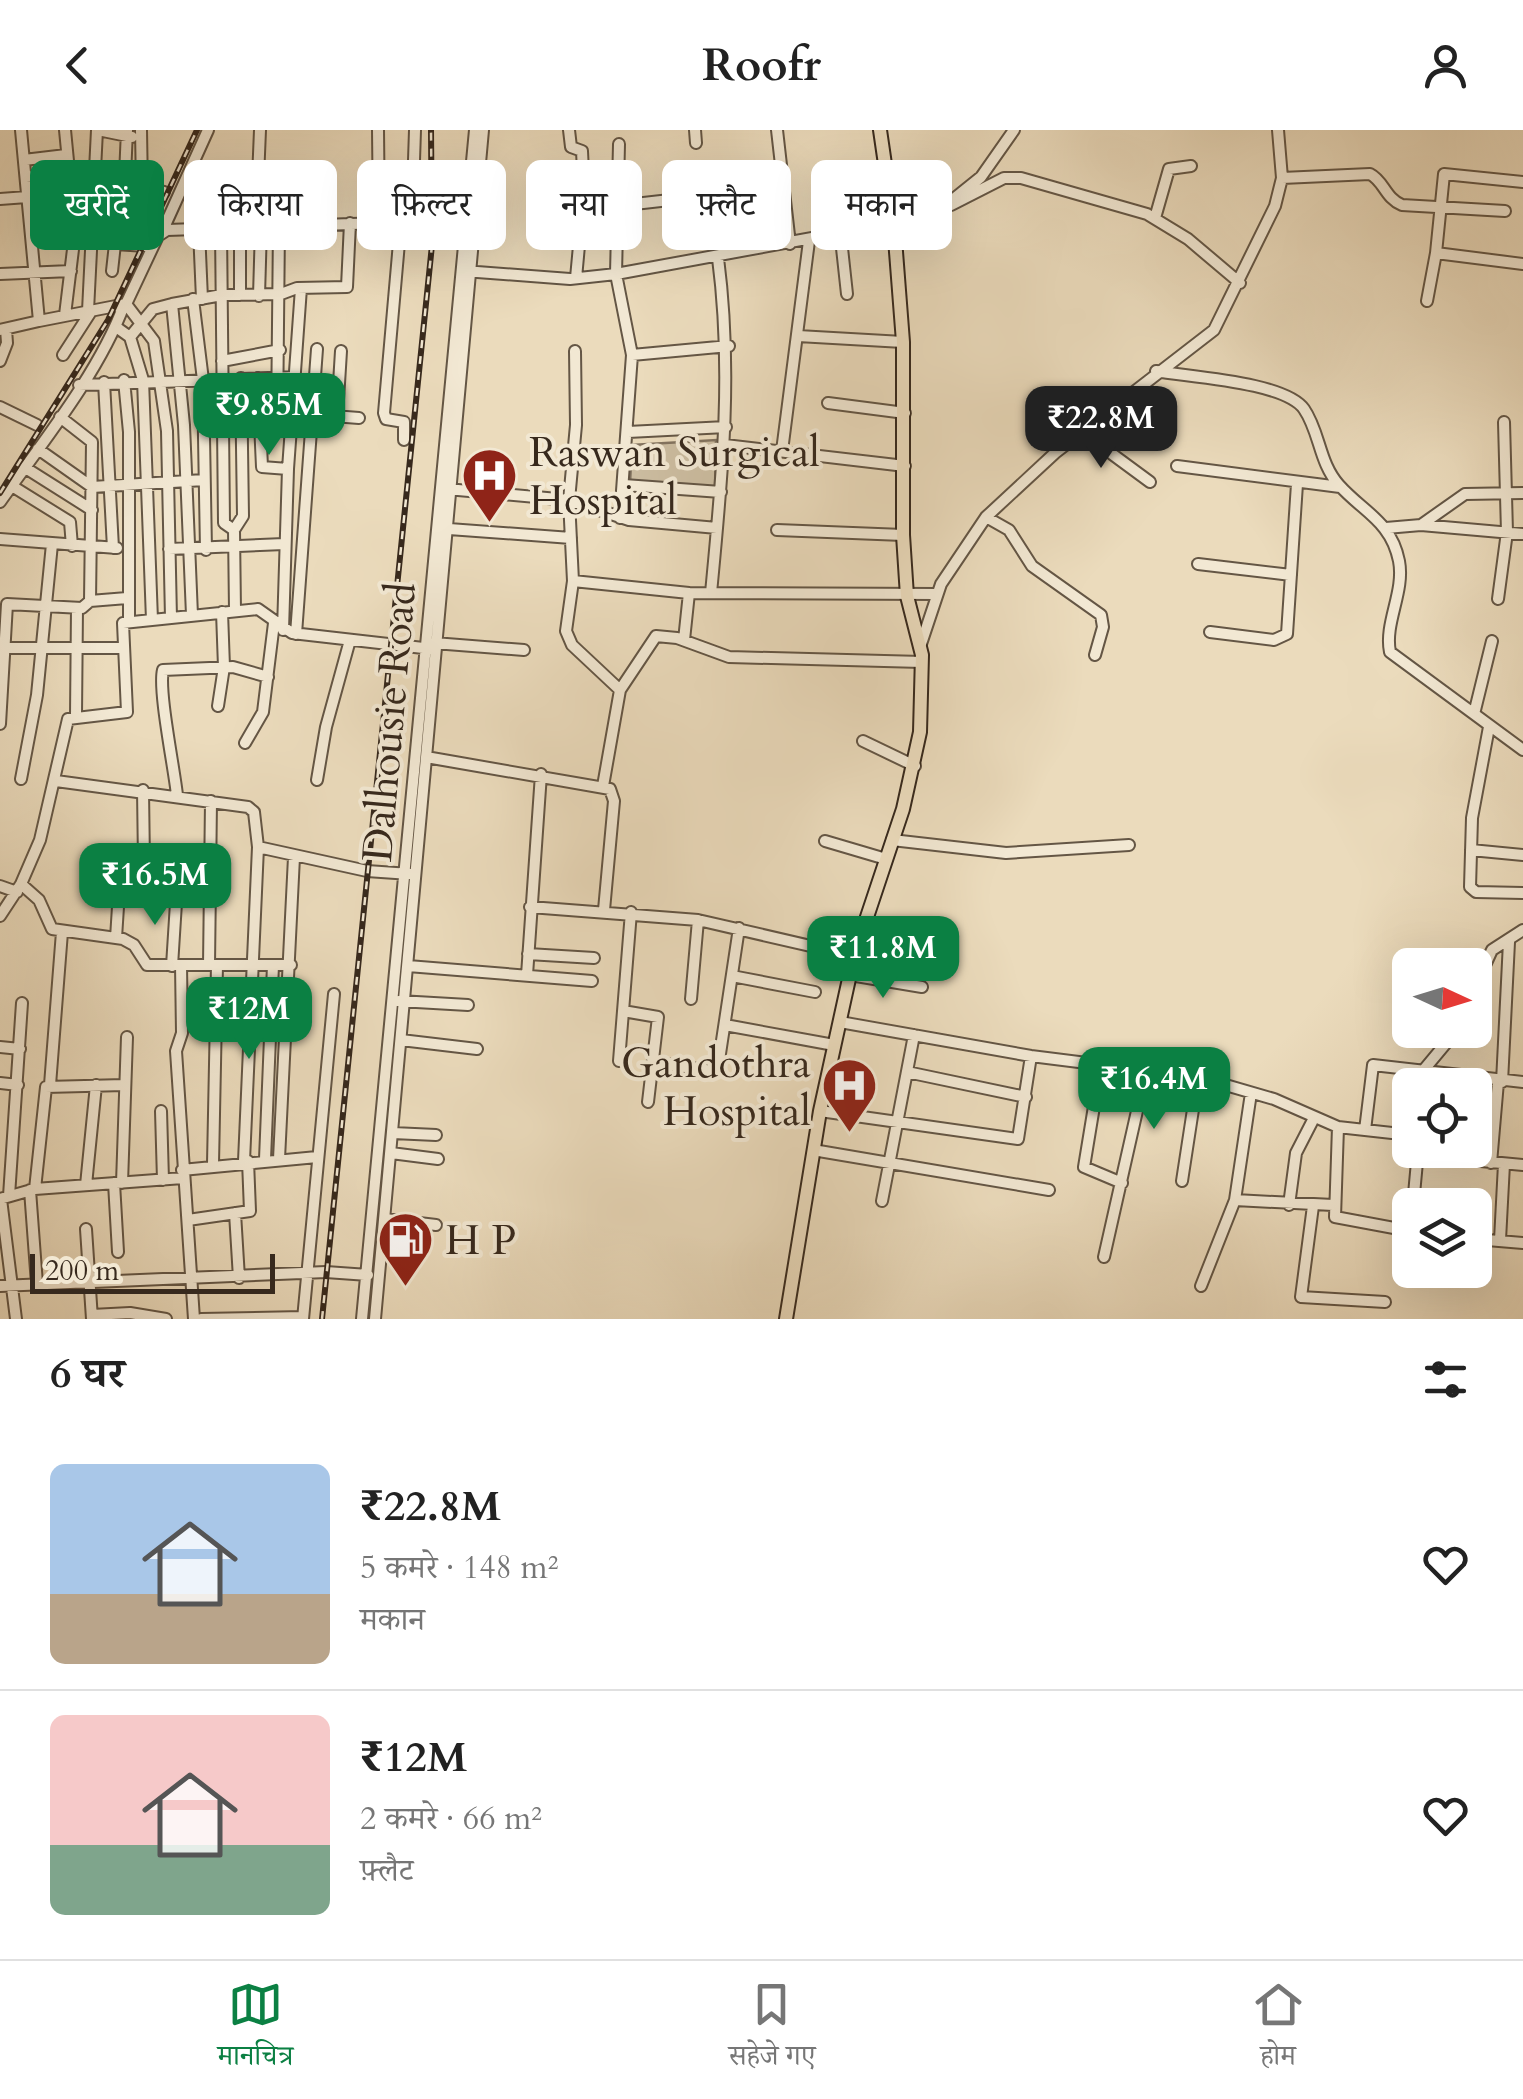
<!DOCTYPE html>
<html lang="hi">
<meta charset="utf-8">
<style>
body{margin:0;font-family:Cardo,"Noto Serif Devanagari",serif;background:#f2f2f2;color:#222;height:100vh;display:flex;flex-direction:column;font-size:38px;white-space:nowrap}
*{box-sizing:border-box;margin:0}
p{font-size:32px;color:#767676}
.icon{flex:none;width:55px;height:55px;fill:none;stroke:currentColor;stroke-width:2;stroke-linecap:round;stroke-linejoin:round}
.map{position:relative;height:1189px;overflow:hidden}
.side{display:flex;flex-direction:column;background:#fff;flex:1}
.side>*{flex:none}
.hud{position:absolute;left:30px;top:30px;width:1000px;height:90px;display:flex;gap:20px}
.needle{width:65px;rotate:94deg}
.tools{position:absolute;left:1392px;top:818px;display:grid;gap:20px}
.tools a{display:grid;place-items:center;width:100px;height:100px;border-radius:15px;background:#fff;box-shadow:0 10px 40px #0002;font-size:50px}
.scale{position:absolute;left:30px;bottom:25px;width:245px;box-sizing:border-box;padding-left:10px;border:5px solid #37291d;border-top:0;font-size:28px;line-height:35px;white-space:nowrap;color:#37291d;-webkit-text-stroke:8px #f2e8d3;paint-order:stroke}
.price{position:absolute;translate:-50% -85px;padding:0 22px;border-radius:20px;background:#0b8043;color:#fff;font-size:32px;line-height:65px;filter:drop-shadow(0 2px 5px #0008)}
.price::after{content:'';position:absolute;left:50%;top:60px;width:30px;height:22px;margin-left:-15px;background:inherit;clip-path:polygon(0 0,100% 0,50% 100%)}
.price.selected{background:#222;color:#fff}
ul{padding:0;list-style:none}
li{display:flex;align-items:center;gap:30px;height:250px;padding:0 50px}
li+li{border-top:2px solid #e0e0e0}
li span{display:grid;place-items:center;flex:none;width:280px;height:200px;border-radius:15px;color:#555}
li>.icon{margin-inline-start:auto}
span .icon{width:120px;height:120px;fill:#fffc;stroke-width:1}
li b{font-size:42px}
h2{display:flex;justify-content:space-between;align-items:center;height:120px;padding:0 50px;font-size:42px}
.tag{padding:0 35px;border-radius:15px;background:#fff;box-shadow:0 10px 40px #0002;font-size:35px;line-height:90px}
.tag.selected{background:#0b8043;color:#fff}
header{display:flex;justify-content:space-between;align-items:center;height:130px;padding:0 50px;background:#fff;font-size:45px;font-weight:800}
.dock{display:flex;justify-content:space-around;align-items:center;height:140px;border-top:2px solid #e0e0e0;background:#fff;font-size:28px;color:#767676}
.dock a{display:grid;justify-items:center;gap:5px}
.dock .selected{color:#0b8043}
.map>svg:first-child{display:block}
.green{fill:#ccbda1;stroke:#82735f;stroke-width:2.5}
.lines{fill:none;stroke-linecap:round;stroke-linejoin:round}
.minor-casing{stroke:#645645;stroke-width:14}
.major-casing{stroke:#37291d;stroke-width:16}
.minor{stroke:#f2e8d3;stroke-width:10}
.major{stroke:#ebdbbc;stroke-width:12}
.rail-casing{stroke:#37291d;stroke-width:6}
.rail{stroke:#f2e8d3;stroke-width:2.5;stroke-dasharray:8;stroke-linecap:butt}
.labels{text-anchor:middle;stroke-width:8;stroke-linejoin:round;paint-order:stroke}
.poi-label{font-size:42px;fill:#37291d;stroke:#f2e8d3;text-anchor:start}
.street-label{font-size:42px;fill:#37291d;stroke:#f2e8d3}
</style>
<header><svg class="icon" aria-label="back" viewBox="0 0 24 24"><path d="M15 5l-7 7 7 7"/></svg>Roofr<svg class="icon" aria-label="person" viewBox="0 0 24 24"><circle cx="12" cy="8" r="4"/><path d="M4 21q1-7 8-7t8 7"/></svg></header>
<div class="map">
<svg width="1523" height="1189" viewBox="0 0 1523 1189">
<rect width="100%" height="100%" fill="#ebdbbc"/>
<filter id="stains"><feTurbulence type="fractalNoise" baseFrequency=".002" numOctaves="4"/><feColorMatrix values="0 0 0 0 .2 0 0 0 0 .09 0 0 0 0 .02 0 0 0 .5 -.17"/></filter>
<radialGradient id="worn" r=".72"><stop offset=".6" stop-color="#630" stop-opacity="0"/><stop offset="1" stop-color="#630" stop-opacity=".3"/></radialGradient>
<path class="green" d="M716,310L715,357L630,353L632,315Z"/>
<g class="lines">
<defs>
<path id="minor" d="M21,0L39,191L126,174L158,106L167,100L471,90
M98,0L132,7
M141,0L142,58L164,62
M378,0L379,91
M569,0L571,17L582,21L584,62L576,148
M695,0L696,13
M777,0L790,114
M619,14L616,144L632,225
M24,30L66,25
M26,47L67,43
M1282,48L1370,44C1384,51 1385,68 1402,75L1505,81
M1523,52L1444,44L1436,123L1523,134
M413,61L415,0
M584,62L618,63
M836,63L847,164
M0,69L27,67
M951,75L1004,48H1021L1147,84L1188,109L1240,153
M617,76L783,57
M1155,88L1169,39L1191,36
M401,90L384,283L386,289L404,292V310
M74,97L162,102L208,0
M256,97L260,0
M221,99L224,393L234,400L235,481
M199,100L202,169
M122,114L127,0
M112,141L115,114L146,116
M464,141L570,149L616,144L921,88L945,76L981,47L1014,0
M0,144L71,141
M240,165V98
M259,166L261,97
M193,169L203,250L206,420
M1427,171L1436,123
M126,174L154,211L167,301L171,488
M172,174L184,295L192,485
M88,181L97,0
M65,185L75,103L65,0
M116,197L130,207L143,250L152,490
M0,200L39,191
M798,206L903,212
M130,207L153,179L172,174L222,165L281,164L297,158L347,157L350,93
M575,221L576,295L569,370L573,451L566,501L572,515L620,560
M63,225L92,180
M0,231L7,213L6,199
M222,231L280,220
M1156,241C1190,247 1285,252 1304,279C1320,302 1319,333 1339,355C1363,382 1391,391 1399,431C1405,462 1384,493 1390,522L1523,620
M258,248L262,337L288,339
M124,250L129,302V492
M104,252L113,418
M79,255L296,247
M828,273L905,283
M0,277L37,295
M295,283L359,288
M337,286L341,221
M1100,290L1112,324L1150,352
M277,293L279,96
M240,295L294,294
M628,302L726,297
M725,315L905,336
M38,319L92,357L204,350
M782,321L809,111
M1177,336L1340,357
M24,337L92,380
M624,355L721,362
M12,356L70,392L72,416
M447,359L569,370L629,390L717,398
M0,372C42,313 99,243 124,175
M986,387L1009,400L1032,436L1101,485L1103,497L1095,525
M620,388L632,225L729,216
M1421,395L1465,364L1523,363
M1386,398L1421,395L1523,404
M449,399L571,408
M234,400L243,386L241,248
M777,400L903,405
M0,409L117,418
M169,419L284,414
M1198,434L1291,445
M573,451L689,463L937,464
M711,463C722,348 733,243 718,128
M1498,469L1507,402L1504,292
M90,471L127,468
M283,500L288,339L301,158
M1210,502L1274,510L1287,504L1297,354
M296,504L317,219
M684,510L689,463
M434,513L524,520
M920,517L941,454L986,387L1055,323L1214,200L1275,76L1282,48L1278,0
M6,518H124
M218,576L224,537L222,482
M1474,584L1492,511
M76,585L77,478
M0,594L7,474L82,478L90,471L92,312L60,287
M1489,597L1472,688L1470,757L1476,762L1523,763
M863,611L915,636
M245,613L263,582L274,493
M426,627L610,659L614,671L604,780
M21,649L37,565L52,414
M317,650L326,597L350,510
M56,651L248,677L254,682L258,717L244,1031
M603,656L620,560L656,506L677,508L729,527L922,532
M143,660L144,733L177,757L172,836
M177,665C174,637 158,560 163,540L233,537L268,547
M892,710L1006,723L1129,715
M825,711L886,729
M258,717L367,741L410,744
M1471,720L1523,725
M21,754L39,770L52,799L123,809L134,815L147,835H291
M0,756L17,762
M530,777L698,790L854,826
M0,786L21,754L40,710L68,589L127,582L123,493L258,479L292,503L432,519
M116,808L119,761
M528,824L594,828
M181,835L182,903L176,921L194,1189
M209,835L211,671
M408,836L592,851
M527,845L541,644
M850,845L922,857
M732,846L815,862
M1475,857L1492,820L1523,800
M691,869L698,790
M399,871L468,875
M623,881L658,887L648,972
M840,892L1031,926L1198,947L1274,969L1338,997L1410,1005
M725,895L834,915
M401,910L477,919
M0,917L20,919
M619,931L631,782
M653,932L712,941L718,937L739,798
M1101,934L1084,1037L1122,1053
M907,942L1026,967
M1502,952L1509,812
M0,953L18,955
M50,955L62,802
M1422,955V942L1457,900
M161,981L163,1050
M820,981L1018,1009L1031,926
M1338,997L1335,1087L1410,1101
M1365,1000L1373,935L1523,952
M393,1003L436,1005
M813,1020L1049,1060
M391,1023L438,1029
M1417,1025L1523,1035
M265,1029L273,835
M279,1029L294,727
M1491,1033L1498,952
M213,1034L217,835
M182,1040L317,1027
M1182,1051L1198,947
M114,1053L118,1122
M122,1053L127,907
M86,1055L96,955
M35,1059L46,957L124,955
M30,1060L37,1154
M9,1066L22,873
M0,1069L35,1059L183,1048
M1,1069L16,1189
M1235,1070L1333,1075
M882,1071L914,905
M1289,1075L1296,1023L1314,988
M1413,1075L1418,1021
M1313,1076L1301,1167L1385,1172
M235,1083L239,1148
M385,1089L436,1095
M188,1090L250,1081L248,1031
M86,1099L92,1189
M1475,1109L1523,1113
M1500,1110L1504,1034
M1104,1127L1146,941
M0,1156L326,1142L368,1145
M1201,1156L1235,1070L1251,963
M92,1185L130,1183L166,1189
M201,1189L303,1187
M303,1189L334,864
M362,1189L475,0
M375,1189L483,0"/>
<path id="major" d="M786,1189L820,981L854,826L903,679L920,602L922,525L907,466L903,405V212L894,96L880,0"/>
</defs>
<use href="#minor" class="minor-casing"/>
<use href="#major" class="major-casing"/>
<use href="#minor" class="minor"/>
<use href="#major" class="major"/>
<defs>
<path id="rail" d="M0,363L108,190L197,0
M322,1189L432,115L431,0"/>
</defs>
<use href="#rail" class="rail-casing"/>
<use href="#rail" class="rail"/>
</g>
<defs>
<symbol id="hospital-pin" viewBox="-11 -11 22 30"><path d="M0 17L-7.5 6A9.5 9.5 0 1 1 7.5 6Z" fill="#8f2418" stroke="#f2e8d3"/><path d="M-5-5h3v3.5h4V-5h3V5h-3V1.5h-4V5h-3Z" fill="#fff"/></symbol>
<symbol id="fuel-pin" viewBox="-11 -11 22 30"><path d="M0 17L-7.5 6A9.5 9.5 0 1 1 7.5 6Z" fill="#8f2418" stroke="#f2e8d3"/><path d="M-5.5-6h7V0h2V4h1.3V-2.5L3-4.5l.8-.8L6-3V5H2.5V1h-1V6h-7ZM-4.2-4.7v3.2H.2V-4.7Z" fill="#fff"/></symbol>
</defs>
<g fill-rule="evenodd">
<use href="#hospital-pin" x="458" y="314" width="63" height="86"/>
<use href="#hospital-pin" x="818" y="924" width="63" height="86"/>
<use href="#fuel-pin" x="374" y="1078" width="63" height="86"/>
</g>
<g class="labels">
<g class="poi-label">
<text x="529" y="336">Raswan Surgical<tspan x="529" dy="48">Hospital</tspan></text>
<text x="811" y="947" text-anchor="end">Gandothra<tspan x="811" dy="48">Hospital</tspan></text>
<text x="445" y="1124">H P</text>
</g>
<g class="street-label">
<text transform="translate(388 592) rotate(-85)" y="15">Dalhousie Road</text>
</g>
</g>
<rect width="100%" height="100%" filter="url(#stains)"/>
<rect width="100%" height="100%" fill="url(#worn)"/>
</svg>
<div class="tools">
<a><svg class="needle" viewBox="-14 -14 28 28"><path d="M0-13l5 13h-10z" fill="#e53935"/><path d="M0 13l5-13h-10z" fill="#767676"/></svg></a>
<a><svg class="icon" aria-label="locate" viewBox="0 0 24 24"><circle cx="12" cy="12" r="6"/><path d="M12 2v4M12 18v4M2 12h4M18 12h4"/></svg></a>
<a><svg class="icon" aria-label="layers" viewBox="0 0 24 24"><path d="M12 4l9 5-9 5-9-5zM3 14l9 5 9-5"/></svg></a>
</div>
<div class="scale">200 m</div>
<b class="price" style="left:269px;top:328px">₹9.85M</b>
<b class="price selected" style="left:1101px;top:341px">₹22.8M</b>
<b class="price" style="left:155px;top:798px">₹16.5M</b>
<b class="price" style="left:883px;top:871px">₹11.8M</b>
<b class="price" style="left:249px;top:932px">₹12M</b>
<b class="price" style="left:1154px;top:1002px">₹16.4M</b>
<div class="hud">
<a class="tag selected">खरीदें</a>
<a class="tag">किराया</a>
<a class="tag">फ़िल्टर</a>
<a class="tag">नया</a>
<a class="tag">फ़्लैट</a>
<a class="tag">मकान</a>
</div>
</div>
<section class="side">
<h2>6 घर<svg class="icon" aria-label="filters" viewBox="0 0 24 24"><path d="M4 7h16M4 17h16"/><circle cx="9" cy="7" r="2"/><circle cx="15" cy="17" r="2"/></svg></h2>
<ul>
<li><span style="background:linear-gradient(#a9c7e8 65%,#b9a48a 0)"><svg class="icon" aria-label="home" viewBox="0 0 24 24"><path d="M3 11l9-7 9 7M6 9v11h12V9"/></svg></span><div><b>₹22.8M</b><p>5 कमरे · 148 m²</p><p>मकान</p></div><svg class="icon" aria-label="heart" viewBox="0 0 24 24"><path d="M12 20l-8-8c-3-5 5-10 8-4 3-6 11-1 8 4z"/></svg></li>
<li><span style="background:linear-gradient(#f6c9c9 65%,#7fa58c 0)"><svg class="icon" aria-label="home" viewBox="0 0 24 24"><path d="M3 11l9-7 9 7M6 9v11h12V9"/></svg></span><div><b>₹12M</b><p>2 कमरे · 66 m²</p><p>फ़्लैट</p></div><svg class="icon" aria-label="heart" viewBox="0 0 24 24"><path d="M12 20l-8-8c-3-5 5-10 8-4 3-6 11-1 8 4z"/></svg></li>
</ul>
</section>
<nav class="dock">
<a class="selected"><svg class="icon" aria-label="map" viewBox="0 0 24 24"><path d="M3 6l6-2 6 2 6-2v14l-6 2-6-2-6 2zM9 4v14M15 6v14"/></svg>मानचित्र</a>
<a><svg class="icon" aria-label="saved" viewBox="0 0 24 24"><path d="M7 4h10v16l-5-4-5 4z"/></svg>सहेजे गए</a>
<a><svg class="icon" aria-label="home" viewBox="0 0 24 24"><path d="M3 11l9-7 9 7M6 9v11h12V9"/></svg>होम</a>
</nav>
